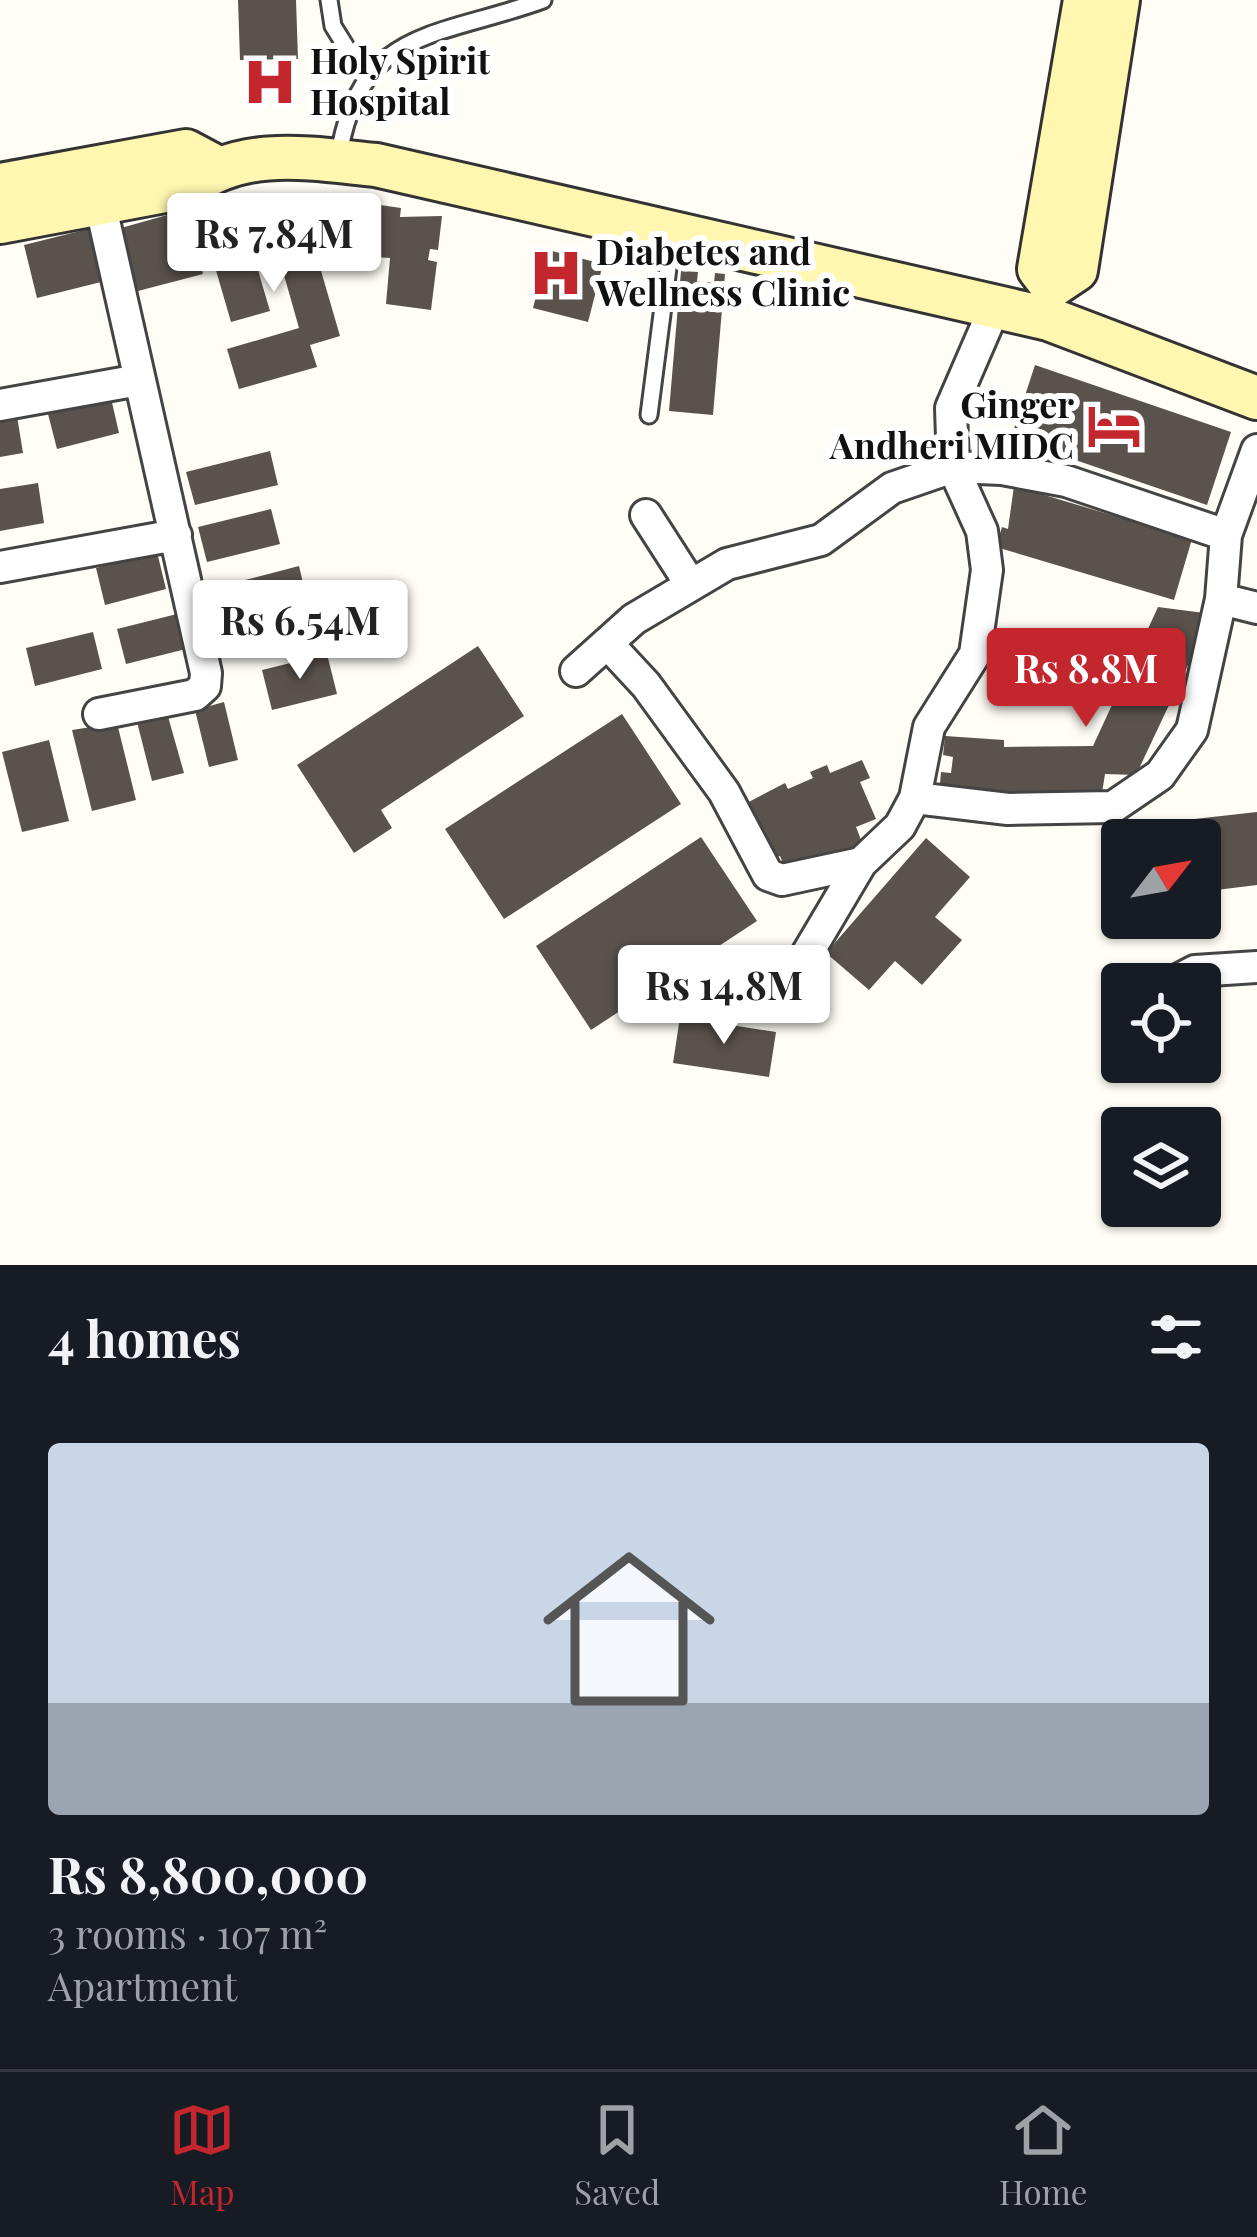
<!DOCTYPE html>
<meta charset="utf-8">
<style>
body{margin:0;font-family:"Playfair Display",serif;background:#242831;color:#f1f3f6;height:100vh;display:flex;flex-direction:column;font-size:45px;white-space:nowrap}
*{box-sizing:border-box;margin:0}
p{font-size:39px;color:#9ea1a6}
.icon{flex:none;width:66px;height:66px;fill:none;stroke:currentColor;stroke-width:2;stroke-linecap:round;stroke-linejoin:round}
.map{position:relative;height:1265px;overflow:hidden}
.drawer{display:flex;flex-direction:column;background:#171b24;flex:1}
.drawer>*{flex:none}
.needle{width:78px;rotate:59deg}
.buttons{position:absolute;left:1101px;top:819px;display:grid;gap:24px}
.buttons a{display:grid;place-items:center;width:120px;height:120px;border-radius:12px;background:#171b24;box-shadow:0 3px 9px #0004;font-size:60px}
.price{position:absolute;translate:-50% -102px;padding:0 27px;border-radius:12px;background:#fff;color:#222;font-size:39px;line-height:78px;filter:drop-shadow(0 3px 6px #0008)}
.price::after{content:'';position:absolute;left:50%;top:72px;width:36px;height:27px;margin-left:-18px;background:inherit;clip-path:polygon(0 0,100% 0,50% 100%)}
.price.active{background:#c4262e;color:#fff}
ul{padding:0;list-style:none}
li{display:grid;align-content:center;gap:24px;height:636px;padding:0 48px}
li span{display:grid;place-items:center;height:372px;border-radius:12px;color:#555}
li>.icon{margin-inline-start:auto}
span .icon{width:216px;height:216px;fill:#fffc;stroke-width:1}
li b{font-size:51px}
h2{display:flex;justify-content:space-between;align-items:center;height:144px;padding:0 48px;font-size:51px}
.tabs{display:flex;justify-content:space-around;align-items:center;height:168px;border-top:3px solid #363941;background:#171b24;font-size:33px;color:#9ea1a6}
.tabs a{display:grid;justify-items:center;gap:6px}
.tabs .active{color:#c4262e}
.map>svg:first-child{display:block}
.building{fill:#5a524d}
.lines{fill:none;stroke-linecap:round;stroke-linejoin:round}
.service-casing{stroke:#444;stroke-width:21}
.minor-casing{stroke:#444;stroke-width:36}
.secondary-casing{stroke:#333;stroke-width:48}
.service{stroke:#fff;stroke-width:15}
.minor{stroke:#fff;stroke-width:30}
.secondary{stroke:#fff6b0;stroke-width:42}
.labels{text-anchor:middle;stroke-width:12;stroke-linejoin:round;paint-order:stroke}
.poi-label{font-size:36px;font-weight:bold;fill:#111;stroke:#fff;text-anchor:start}
</style>
<div class="map">
<svg width="1257" height="1265" viewBox="0 0 1257 1265">
<rect width="100%" height="100%" fill="#fffdf5"/>
<path class="building" d="M238,0H296L298,59L240,60Z
M380,205L401,208L400,217L442,216L438,250L430,249L428,260L437,262L431,310L386,304L390,258L374,257Z
M303,209L340,336L310,345L317,367L239,389L227,349L299,328L278,254L255,260L270,311L231,322L206,236Z
M185,210L203,274L138,291L121,228Z
M92,228L105,281L37,298L24,245Z
M548,250L603,264L588,322L533,308Z
M681,271L698,272L697,281L714,283L715,273L725,274L713,415L669,411Z
M1035,365L1231,432L1207,505L1011,438Z
M111,398L119,433L57,449L48,414Z
M16,410L23,453L0,457V412Z
M270,451L278,485L195,505L186,472Z
M38,483L44,523L0,531V489Z
M1014,486L1192,539L1174,600L996,547L1002,527L1008,529Z
M271,509L280,544L207,562L198,527Z
M157,552L166,589L105,605L96,568Z
M299,566L307,599L222,620L214,588Z
M1158,607L1212,614L1136,775L1105,774L1101,799L939,795L941,772L951,773L953,757L943,755L945,736L1004,740V747L1093,746L1117,694L1124,698L1142,660L1135,657Z
M177,614L186,649L126,664L117,629Z
M93,632L102,669L35,686L26,648Z
M478,646L524,716L381,810L392,828L354,853L297,765Z
M327,654L337,694L272,710L262,670Z
M224,702L238,760L209,767L195,710Z
M167,713L184,773L152,781L136,718Z
M622,714L681,804L504,919L445,829Z
M117,723L136,800L92,811L72,730Z
M49,740L69,821L22,832L2,752Z
M862,760L870,778L860,782L876,819L856,827L863,845L788,875L780,856L766,861L739,807L785,783L788,789L813,778L810,772L827,765L830,773Z
M1257,812V885L1200,892V840H1122V901L1114,902L1105,829Z
M701,837L757,921L591,1030L536,946Z
M926,838L970,877L935,917L962,940L922,985L895,961L869,990L826,953Z
M680,1017L776,1032L769,1077L673,1063Z"/>
<g class="lines">
<defs>
<path id="service" d="M329,0L333,26L364,76
M338,159C360,26 435,39 543,0
M649,415L672,237"/>
<path id="minor" d="M96,185L206,673L205,686L195,695L99,714
M0,405L139,380
M646,515L691,585
M0,567L176,535
M1221,599L1257,608
M607,643L646,685L724,792L768,875L782,880L861,863
M576,671L634,619L727,564L821,540L892,488L953,467L1002,469L1066,481L1226,535
M915,798L1008,809L1113,807L1160,775L1192,730L1221,599L1226,535L1257,450
M1170,984L1195,971L1257,967
M781,998L861,863L900,826L915,798L929,727L975,654L987,570L982,531L953,467L951,408L994,309"/>
<path id="secondary" d="M0,185L186,151L216,167
M0,222L191,186C244,145 313,159 376,165L1049,319L1257,398
M1052,286L1076,270L1118,0
M1052,286L1039,269L1085,0"/>
</defs>
<use href="#service" class="service-casing"/>
<use href="#minor" class="minor-casing"/>
<use href="#secondary" class="secondary-casing"/>
<use href="#service" class="service"/>
<use href="#minor" class="minor"/>
<use href="#secondary" class="secondary"/>
</g>
<defs>
<symbol id="hospital-bare" viewBox="-9 -9 18 18"><path d="M-5-5h3v3.5h4V-5h3V5h-3V1.5h-4V5h-3Z" fill="#c4262e" stroke="#fff" stroke-width="2.5" paint-order="stroke"/></symbol>
<symbol id="hotel-bare" viewBox="-9 -9 18 18"><path d="M-6-4.5h1.5V1H6V5H4.5V3h-9V5H-6ZM-4 0a1.8 1.8 0 1 1 3.6 0ZM.5 0V-2.5h3Q6-2.5 6 0Z" fill="#c4262e" stroke="#fff" stroke-width="2.5" paint-order="stroke"/></symbol>
</defs>
<g fill-rule="evenodd">
<use href="#hospital-bare" x="232" y="44" width="76" height="76"/>
<use href="#hospital-bare" x="518" y="235" width="76" height="76"/>
<use href="#hotel-bare" x="1076" y="388" width="76" height="76"/>
</g>
<g class="labels">
<g class="poi-label">
<text x="310" y="74">Holy Spirit<tspan x="310" dy="41">Hospital</tspan></text>
<text x="596" y="265">Diabetes and<tspan x="596" dy="41">Wellness Clinic</tspan></text>
<text x="1074" y="418" text-anchor="end">Ginger<tspan x="1074" dy="41">Andheri MIDC</tspan></text>
</g>
</g>
</svg>
<div class="buttons">
<a><svg class="needle" viewBox="-14 -14 28 28"><path d="M0-13l5 13h-10z" fill="#e53935"/><path d="M0 13l5-13h-10z" fill="#9ea1a6"/></svg></a>
<a><svg class="icon" aria-label="locate" viewBox="0 0 24 24"><circle cx="12" cy="12" r="6"/><path d="M12 2v4M12 18v4M2 12h4M18 12h4"/></svg></a>
<a><svg class="icon" aria-label="layers" viewBox="0 0 24 24"><path d="M12 4l9 5-9 5-9-5zM3 14l9 5 9-5"/></svg></a>
</div>
<b class="price" style="left:274px;top:295px">Rs 7.84M</b>
<b class="price" style="left:300px;top:682px">Rs 6.54M</b>
<b class="price active" style="left:1086px;top:730px">Rs 8.8M</b>
<b class="price" style="left:724px;top:1047px">Rs 14.8M</b>
</div>
<section class="drawer">
<h2>4 homes<svg class="icon" aria-label="filters" viewBox="0 0 24 24"><path d="M4 7h16M4 17h16"/><circle cx="9" cy="7" r="2"/><circle cx="15" cy="17" r="2"/></svg></h2>
<ul>
<li><span style="background:linear-gradient(#c9d6e8 70%,#9aa5b1 0)"><svg class="icon" aria-label="home" viewBox="0 0 24 24"><path d="M3 11l9-7 9 7M6 9v11h12V9"/></svg></span><div><b>Rs 8,800,000</b><p>3 rooms · 107 m²</p><p>Apartment</p></div></li>
</ul>
</section>
<nav class="tabs">
<a class="active"><svg class="icon" aria-label="map" viewBox="0 0 24 24"><path d="M3 6l6-2 6 2 6-2v14l-6 2-6-2-6 2zM9 4v14M15 6v14"/></svg>Map</a>
<a><svg class="icon" aria-label="saved" viewBox="0 0 24 24"><path d="M7 4h10v16l-5-4-5 4z"/></svg>Saved</a>
<a><svg class="icon" aria-label="home" viewBox="0 0 24 24"><path d="M3 11l9-7 9 7M6 9v11h12V9"/></svg>Home</a>
</nav>
